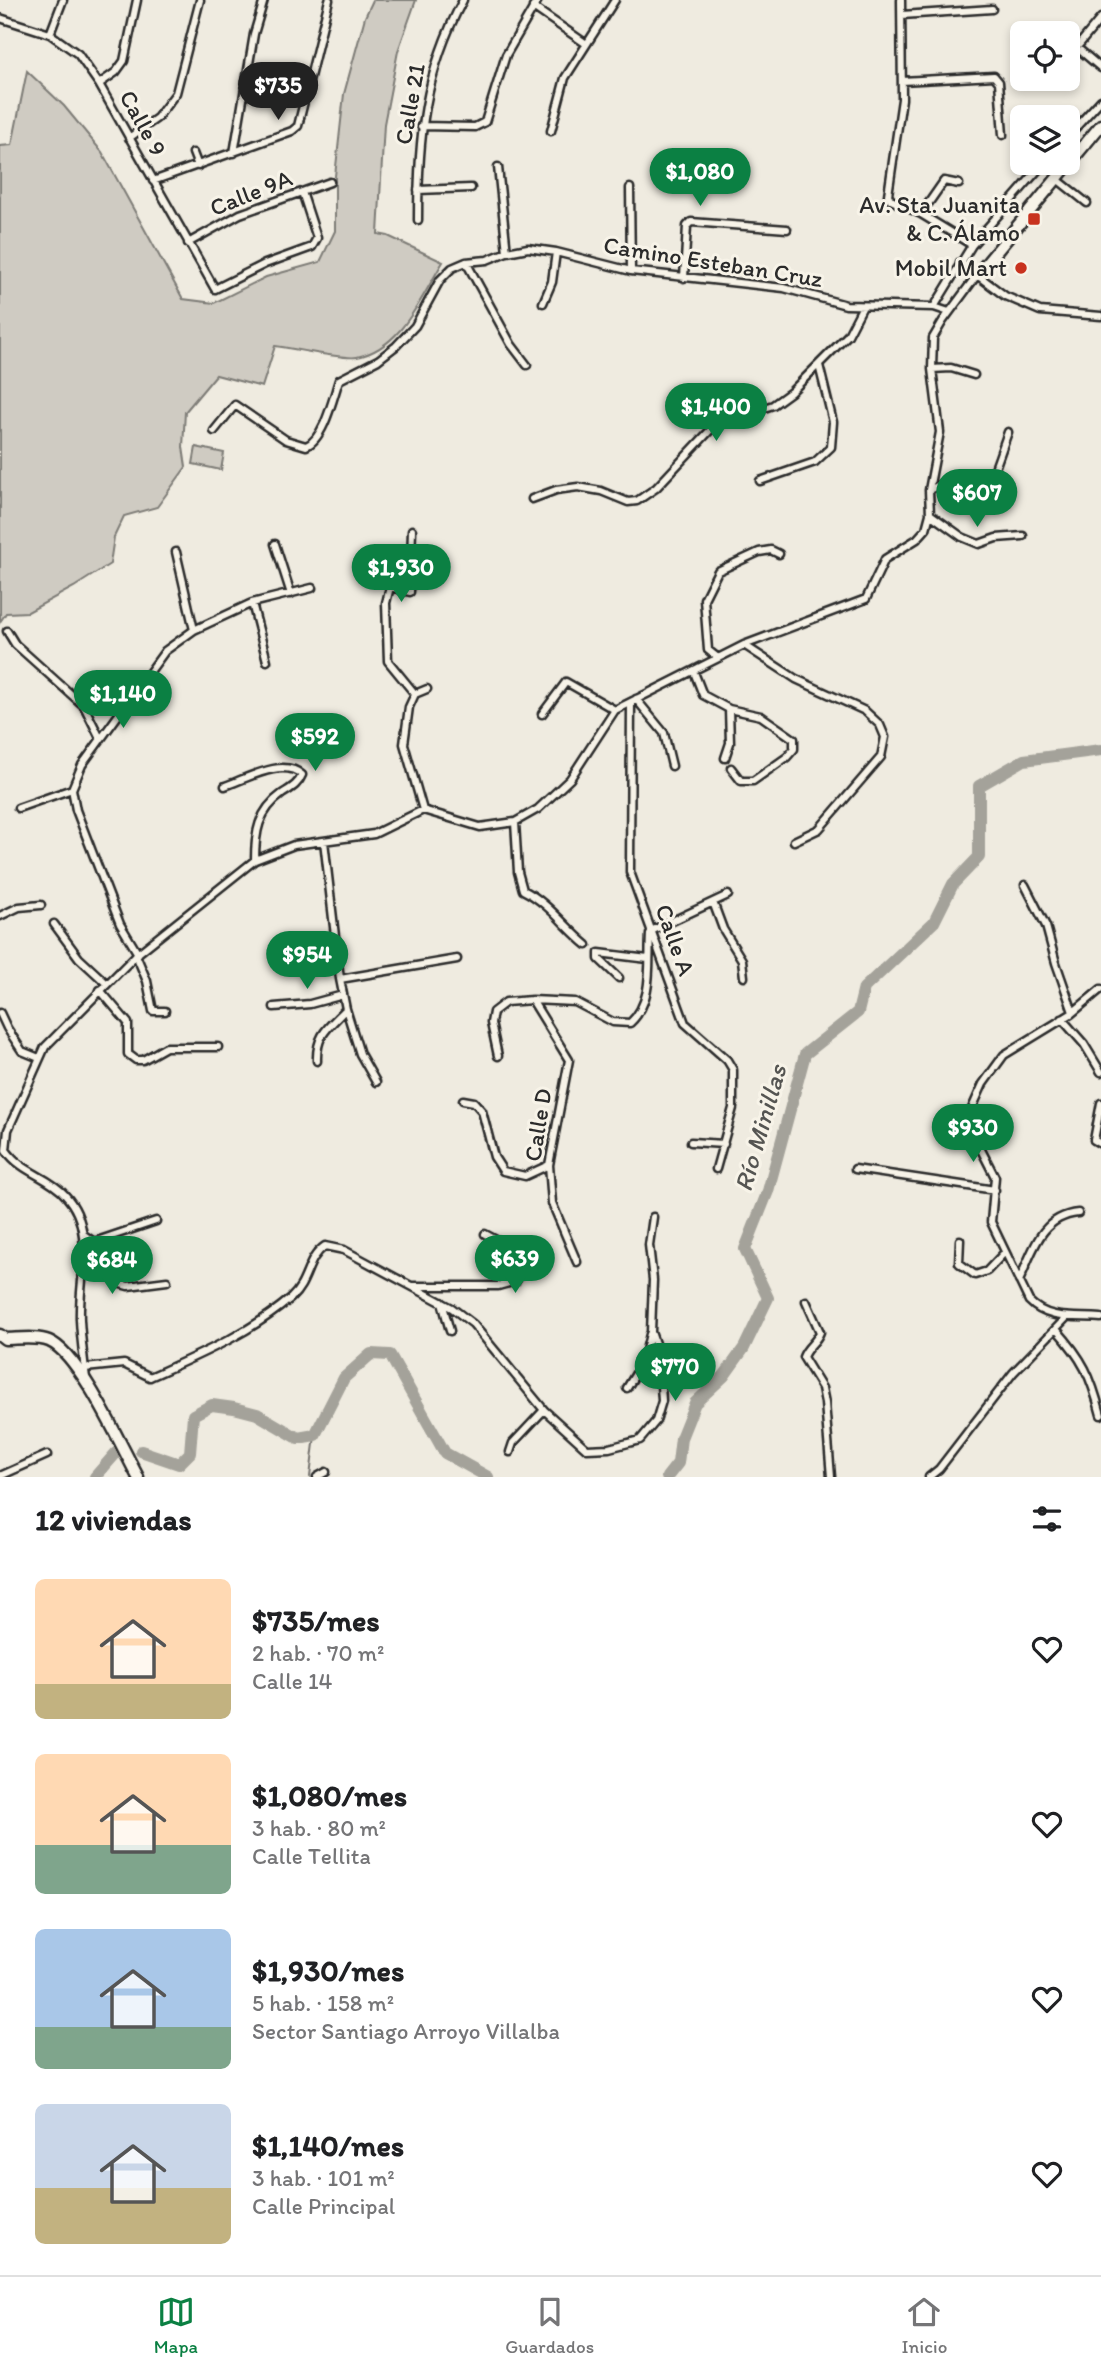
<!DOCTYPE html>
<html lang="es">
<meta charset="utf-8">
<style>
body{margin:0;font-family:Itim,sans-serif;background:#f6f6f6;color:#202124;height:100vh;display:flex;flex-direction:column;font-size:26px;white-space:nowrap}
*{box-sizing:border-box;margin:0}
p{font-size:23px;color:#757577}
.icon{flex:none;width:38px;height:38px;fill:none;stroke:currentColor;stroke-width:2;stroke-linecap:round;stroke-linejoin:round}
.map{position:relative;height:1477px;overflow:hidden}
.drawer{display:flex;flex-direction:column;background:#fff;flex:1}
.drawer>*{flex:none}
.tools{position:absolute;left:1010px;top:21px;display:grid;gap:14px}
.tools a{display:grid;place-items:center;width:70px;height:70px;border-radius:10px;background:#fff;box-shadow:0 4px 10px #0003;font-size:35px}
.price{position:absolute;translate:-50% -60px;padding:0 16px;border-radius:24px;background:#0b8043;color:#fff;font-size:23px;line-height:46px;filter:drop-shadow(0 2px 4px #0008)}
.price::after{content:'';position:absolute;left:50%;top:42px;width:21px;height:16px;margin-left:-10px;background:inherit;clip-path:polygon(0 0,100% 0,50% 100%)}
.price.active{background:#222;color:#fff}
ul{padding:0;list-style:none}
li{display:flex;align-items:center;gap:21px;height:175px;padding:0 35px}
li span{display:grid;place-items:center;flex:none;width:196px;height:140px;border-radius:10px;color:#555}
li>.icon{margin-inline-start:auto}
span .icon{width:84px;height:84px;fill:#fffc;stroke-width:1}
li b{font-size:30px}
h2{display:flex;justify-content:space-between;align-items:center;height:84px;padding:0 35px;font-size:30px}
.dock{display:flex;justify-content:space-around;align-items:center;height:98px;border-top:2px solid #e0e0e0;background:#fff;font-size:19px;color:#757577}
.dock a{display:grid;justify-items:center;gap:4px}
.dock .active{color:#0b8043}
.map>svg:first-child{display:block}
.green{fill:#cfcbc2;stroke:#7d7b76;stroke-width:2}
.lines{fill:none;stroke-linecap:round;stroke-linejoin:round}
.stream{stroke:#74726e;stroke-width:2}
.river{stroke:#a4a29a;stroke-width:12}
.street-casing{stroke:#2b2b2b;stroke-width:11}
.secondary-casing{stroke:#2b2b2b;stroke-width:15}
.street{stroke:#f7f3e8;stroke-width:6}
.secondary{stroke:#f7f3e8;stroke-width:10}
.poi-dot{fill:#c8321e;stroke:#f7f3e8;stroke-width:2.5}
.labels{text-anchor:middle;stroke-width:6;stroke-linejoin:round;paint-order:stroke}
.street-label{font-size:24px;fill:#2b2b2b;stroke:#f7f3e8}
.poi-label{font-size:24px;fill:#2b2b2b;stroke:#f7f3e8;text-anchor:end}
.water-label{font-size:26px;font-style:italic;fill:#555552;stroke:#f7f3e8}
</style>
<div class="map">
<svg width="1101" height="1477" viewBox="0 0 1101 1477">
<rect width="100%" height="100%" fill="#efebe0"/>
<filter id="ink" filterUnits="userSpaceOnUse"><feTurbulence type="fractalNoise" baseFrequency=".0143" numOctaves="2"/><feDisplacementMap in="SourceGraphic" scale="14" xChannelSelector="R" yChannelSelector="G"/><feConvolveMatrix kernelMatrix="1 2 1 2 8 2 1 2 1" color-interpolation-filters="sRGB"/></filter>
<g filter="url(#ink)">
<path class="green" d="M373,0H416L398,51L384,124L378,234L388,236L443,262C421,297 402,348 357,357C344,360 292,348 275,346L262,387L216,375L185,412L183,447L186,467L157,507L124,516L114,537L110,564L74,587L28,612L6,613L0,622V146L12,145L27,71L64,106L102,152L183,299L214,303L266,277L320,262L335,231V176L344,94L365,17Z
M196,447L224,453L221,470L193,464Z"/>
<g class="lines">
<path class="stream" d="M310,1477L315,1435"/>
<path class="river" d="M141,1451L179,1464L190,1453L193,1415L212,1405L234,1408L257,1414L298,1438L315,1435L344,1378L371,1354L390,1355L445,1453L488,1477
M95,1477L116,1453
M667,1477L678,1463L681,1438L695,1403L724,1376L744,1348L768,1298L745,1249L768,1191L805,1054L858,1012L864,988L934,922L953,884L979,857V786L1024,760L1101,750"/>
<defs>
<path id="street" d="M901,0L902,99L888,195L891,200L921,214L972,245
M533,7L585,43
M902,15L992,9
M0,18L50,34L78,54L99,84L215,289L265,264L312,247L317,238L302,192
M1058,32L1060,33
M50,34L63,0
M1068,40L1101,68
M1077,47L1101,18
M902,81L994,76L999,82L1003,135
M99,84L116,72L124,61L137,0
M421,126L475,127L485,122L506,55L538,0
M551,131L565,78L615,0
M1068,136L1101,100
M129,138L157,118L176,93L200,0
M193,153L198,166
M234,153L254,34L264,0
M498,167L507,252
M1057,179L1087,203
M153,181L292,131L298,126L329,0
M630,188L631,271
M418,190L471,188
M921,214L944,181L959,184
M418,220C418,138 424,73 463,0
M188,243L240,214L330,182
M466,262L511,344L527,365
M960,262L1005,296L1040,311L1101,316
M684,278L687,226L691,222L787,229
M543,303L552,282L556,252
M934,307L972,245L1044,163
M932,369L951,368L974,375
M214,431L235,405L286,440L306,446C324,439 333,398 339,380L378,360L396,346L415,326L440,280L452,268L466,262L487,260L507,252L528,248L556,252L631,271L784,288L846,305L934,307L949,312
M760,481L815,462L831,447L833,422L819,365
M929,490L961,475L992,477L1008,432
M532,499L556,490L578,487L601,491L628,502L637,501L656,488L716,424L773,405L791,392L848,335L863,306
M930,514L962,537L979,544L996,538L1023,536
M412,530L410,592L390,587L386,603L388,661L415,694
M275,544L291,594
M176,552L194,630
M252,603L267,661
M7,631L15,644L84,706L100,738
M744,645L796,679L865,711L880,725L885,737L881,757L819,829L794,841
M718,658L708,650L704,599L718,571L759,552L771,550L779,554
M694,672L703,695L729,709L761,716L794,739V749L787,757L753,781H741L731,768
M636,699L664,733L672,766
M631,702L630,872L685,1023L727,1060L733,1070V1108L716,1169
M542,714L566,682L615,710
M725,758L730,743L729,709
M225,786C246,779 283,757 302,775C298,785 291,788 282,794C258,811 255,833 255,860
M18,808L72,789
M423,810L404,744L409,707L415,694L427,689
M515,822L518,872L523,890C549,903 565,927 587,945
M1025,885L1046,926L1056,963L1073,1012
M713,902L723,929L742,960L744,977
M0,916L19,907L41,905
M54,924L79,958L106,983
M651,931L728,895
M138,954L120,924L76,810L72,789L82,765L165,651L194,630L252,603L312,588
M136,955L147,981L153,1011H165
M619,978L599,959V953L648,959
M340,979L457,959
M1101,989L1071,1014L1004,1055L983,1084L970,1113L972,1132L995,1177L991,1222L1029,1301C1048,1321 1075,1316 1101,1318
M100,990L128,1023V1054L136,1060H143L166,1047H218
M532,1000L569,1060L549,1165L552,1203L577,1262
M274,1007L310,1004L343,995
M346,1009L360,1054L376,1082
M0,1013L7,1028L22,1051L39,1058
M1062,1019L1084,1044L1101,1072
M498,1056L491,1023L493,1012L506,1002L532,1000L575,1002L613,1022L630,1023C654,1001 648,965 650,934
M317,1061C316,1034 329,1027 346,1009L340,979L324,841
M463,1100L474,1102L482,1111L494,1157L503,1171L525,1176L549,1165
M1101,1103L1094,1140L1101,1144
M691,1142L724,1144
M855,1169L995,1190
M84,1235L94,1242L156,1221
M960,1240L959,1263L975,1275L987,1271L1005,1252
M94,1242L117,1283L128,1286L167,1281
M1019,1281C1033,1251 1040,1217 1078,1213
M413,1286H498L516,1281L522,1270L513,1249L485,1234
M806,1301L820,1332C816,1343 807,1346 803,1357L822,1388L825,1403L831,1477
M442,1302L450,1331
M1056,1329C1083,1359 1091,1376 1101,1415
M85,1368L124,1364L150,1377C199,1355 249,1334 291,1298C309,1282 306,1259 325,1246L344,1250L452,1308L473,1324L544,1410L587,1449L609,1448L640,1440L656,1421L662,1401L659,1355L651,1332L653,1280L649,1245L653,1217
M86,1379C84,1360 81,1340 80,1320C78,1279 97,1229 65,1195C48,1176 22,1173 6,1150L8,1130L45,1047L136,955L255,860L294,845L374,834L423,810L480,827L515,822L538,809L570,779L615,710L744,645L866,599L885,559L917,539L926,529L930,514L929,490L940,432L932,369L933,338L943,321L977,275
M627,1388L643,1362L650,1334
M510,1452L513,1443L544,1410
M0,1476L47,1455
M317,1477L326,1472
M929,1477L939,1469L1013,1373L1066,1318"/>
<path id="secondary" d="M977,275L1101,125
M0,1335L5,1339C17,1339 37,1336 49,1341C80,1354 121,1446 138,1477"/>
</defs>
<use href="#street" class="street-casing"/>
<use href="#secondary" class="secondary-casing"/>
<use href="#street" class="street"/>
<use href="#secondary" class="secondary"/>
</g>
</g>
<g class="poi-dot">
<rect x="1027" y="212" width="14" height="14" rx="3.5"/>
<circle cx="1021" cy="268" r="7"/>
</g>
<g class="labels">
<g class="street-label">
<text transform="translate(410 104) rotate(-80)" y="8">Calle 21</text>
<text transform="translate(143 123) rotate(61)" y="8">Calle 9</text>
<text transform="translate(251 193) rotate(-22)" y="8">Calle 9A</text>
<text transform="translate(713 262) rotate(9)" y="8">Camino Esteban Cruz</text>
<text transform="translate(675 940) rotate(70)" y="8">Calle A</text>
<text transform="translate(538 1125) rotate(-81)" y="8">Calle D</text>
</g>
<g class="poi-label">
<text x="1020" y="213">Av. Sta. Juanita<tspan x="1020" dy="28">&amp; C. Álamo</tspan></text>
<text x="1007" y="276">Mobil Mart</text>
</g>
<g class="water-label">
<text transform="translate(760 1128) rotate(-74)" y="9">Río Minillas</text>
</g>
</g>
</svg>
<div class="tools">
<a><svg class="icon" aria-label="locate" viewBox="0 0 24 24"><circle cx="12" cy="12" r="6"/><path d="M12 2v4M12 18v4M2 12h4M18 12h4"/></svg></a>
<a><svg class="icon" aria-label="layers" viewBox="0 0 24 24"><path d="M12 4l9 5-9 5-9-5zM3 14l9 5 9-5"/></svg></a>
</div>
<b class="price active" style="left:278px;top:122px">$735</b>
<b class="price" style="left:700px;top:208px">$1,080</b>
<b class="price" style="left:716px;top:443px">$1,400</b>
<b class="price" style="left:977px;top:529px">$607</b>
<b class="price" style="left:401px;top:604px">$1,930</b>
<b class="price" style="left:123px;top:730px">$1,140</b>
<b class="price" style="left:315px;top:773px">$592</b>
<b class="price" style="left:307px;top:991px">$954</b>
<b class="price" style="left:973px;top:1164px">$930</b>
<b class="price" style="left:515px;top:1295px">$639</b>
<b class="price" style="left:112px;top:1296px">$684</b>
<b class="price" style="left:675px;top:1403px">$770</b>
</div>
<section class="drawer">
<h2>12 viviendas<svg class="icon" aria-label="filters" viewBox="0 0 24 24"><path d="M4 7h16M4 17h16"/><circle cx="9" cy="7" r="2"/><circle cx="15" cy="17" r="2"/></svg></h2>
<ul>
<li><span style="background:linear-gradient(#ffd9b3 75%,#c2b280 0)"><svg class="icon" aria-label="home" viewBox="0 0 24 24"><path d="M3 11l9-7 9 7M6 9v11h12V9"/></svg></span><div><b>$735/mes</b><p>2 hab. · 70 m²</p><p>Calle 14</p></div><svg class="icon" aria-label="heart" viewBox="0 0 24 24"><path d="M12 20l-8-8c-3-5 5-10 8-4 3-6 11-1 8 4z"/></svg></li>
<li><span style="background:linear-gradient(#ffd9b3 65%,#7fa58c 0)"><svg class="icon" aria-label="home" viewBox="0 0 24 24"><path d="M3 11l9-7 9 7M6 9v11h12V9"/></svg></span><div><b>$1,080/mes</b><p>3 hab. · 80 m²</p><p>Calle Tellita</p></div><svg class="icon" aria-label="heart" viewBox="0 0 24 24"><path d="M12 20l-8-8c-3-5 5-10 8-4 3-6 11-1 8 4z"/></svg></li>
<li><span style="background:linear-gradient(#a9c7e8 70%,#7fa58c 0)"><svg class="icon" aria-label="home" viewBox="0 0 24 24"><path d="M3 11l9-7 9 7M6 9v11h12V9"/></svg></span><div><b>$1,930/mes</b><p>5 hab. · 158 m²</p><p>Sector Santiago Arroyo Villalba</p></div><svg class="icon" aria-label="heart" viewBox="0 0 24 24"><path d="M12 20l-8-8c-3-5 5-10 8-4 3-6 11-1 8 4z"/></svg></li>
<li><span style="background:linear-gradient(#c9d6e8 60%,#c2b280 0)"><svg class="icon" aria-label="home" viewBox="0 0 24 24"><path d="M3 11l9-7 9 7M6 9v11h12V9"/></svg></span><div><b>$1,140/mes</b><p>3 hab. · 101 m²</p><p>Calle Principal</p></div><svg class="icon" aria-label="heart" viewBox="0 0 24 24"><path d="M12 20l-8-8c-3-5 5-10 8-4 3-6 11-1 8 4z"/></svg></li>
</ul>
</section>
<nav class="dock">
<a class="active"><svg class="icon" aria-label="map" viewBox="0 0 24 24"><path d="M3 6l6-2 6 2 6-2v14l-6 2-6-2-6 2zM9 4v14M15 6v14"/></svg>Mapa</a>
<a><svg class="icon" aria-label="saved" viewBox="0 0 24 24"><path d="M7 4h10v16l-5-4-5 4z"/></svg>Guardados</a>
<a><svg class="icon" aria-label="home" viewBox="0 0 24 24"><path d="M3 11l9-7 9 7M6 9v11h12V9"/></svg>Inicio</a>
</nav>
